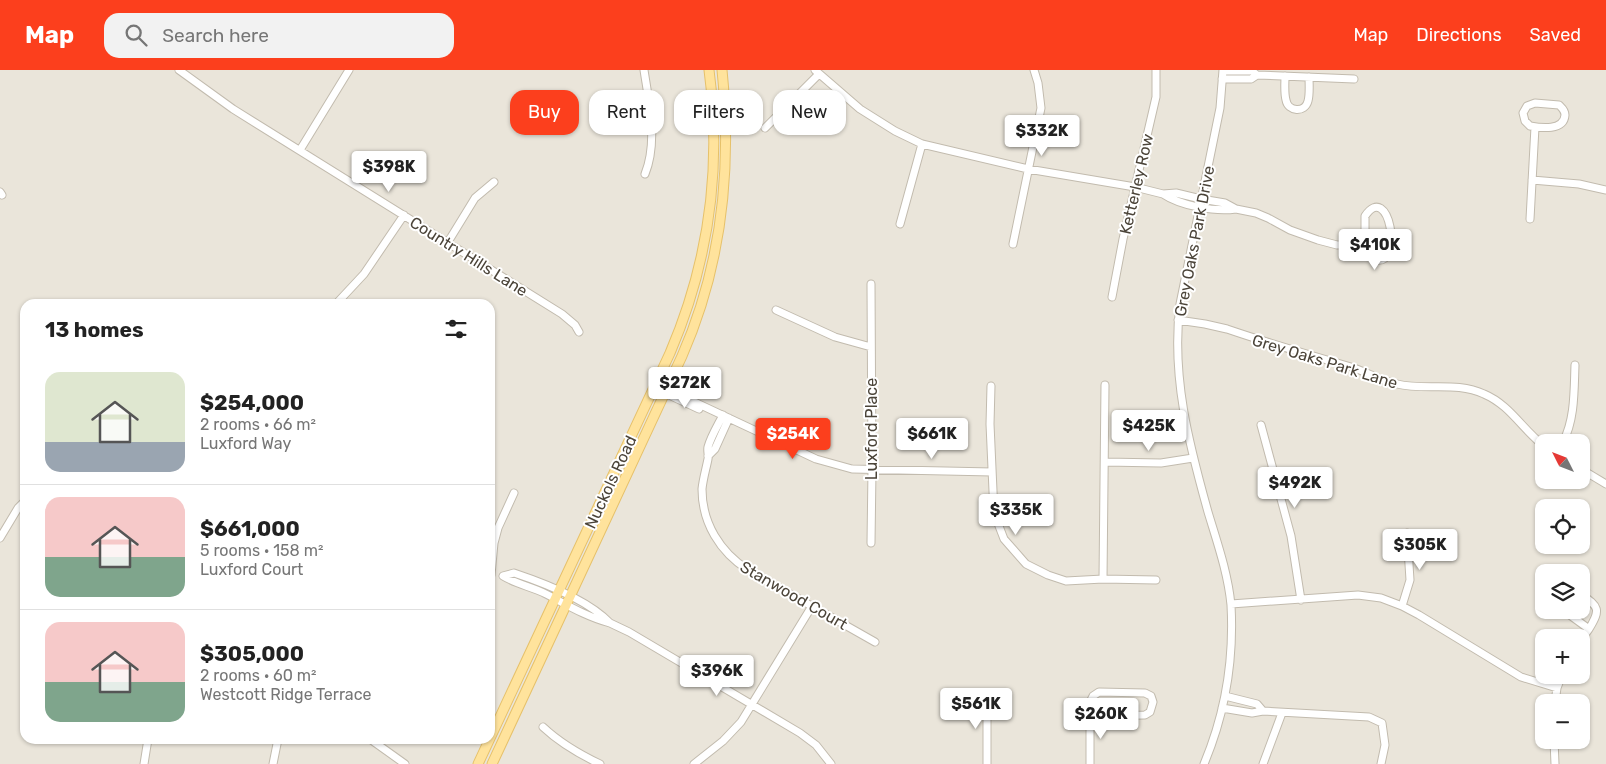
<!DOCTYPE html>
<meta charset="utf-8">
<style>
body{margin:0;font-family:Rubik,sans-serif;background:#f2f2f2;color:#222;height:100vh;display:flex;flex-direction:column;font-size:19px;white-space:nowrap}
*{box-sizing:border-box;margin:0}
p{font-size:16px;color:#767676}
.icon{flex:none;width:28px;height:28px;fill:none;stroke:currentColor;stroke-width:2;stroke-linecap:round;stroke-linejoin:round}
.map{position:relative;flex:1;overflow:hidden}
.details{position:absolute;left:20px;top:229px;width:475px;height:445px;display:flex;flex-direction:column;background:#fff;border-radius:15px;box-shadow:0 1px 4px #0004}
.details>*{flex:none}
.guide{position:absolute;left:510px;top:20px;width:475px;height:45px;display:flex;gap:10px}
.needle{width:32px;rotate:312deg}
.fabs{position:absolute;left:1535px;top:364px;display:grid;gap:10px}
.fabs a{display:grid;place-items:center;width:55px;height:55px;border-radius:10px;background:#fff;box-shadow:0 1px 4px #0004;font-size:25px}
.price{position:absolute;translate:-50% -42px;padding:0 11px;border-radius:5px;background:#fff;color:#222;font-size:16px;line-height:32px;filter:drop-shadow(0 1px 2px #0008)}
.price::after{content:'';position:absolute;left:50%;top:30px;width:15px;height:11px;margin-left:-8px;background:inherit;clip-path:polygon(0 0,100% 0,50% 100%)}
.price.active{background:#fc3f1d;color:#fff}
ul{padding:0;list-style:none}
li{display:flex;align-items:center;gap:15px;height:125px;padding:0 25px}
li+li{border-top:1px solid #e0e0e0}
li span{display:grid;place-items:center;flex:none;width:140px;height:100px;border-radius:15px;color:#555}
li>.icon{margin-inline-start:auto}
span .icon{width:60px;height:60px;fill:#fffc;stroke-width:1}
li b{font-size:21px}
h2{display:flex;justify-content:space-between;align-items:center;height:60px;padding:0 25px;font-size:21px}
.tag{padding:0 18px;border-radius:15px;background:#fff;box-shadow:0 1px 4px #0004;font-size:18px;line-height:45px}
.tag.active{background:#fc3f1d;color:#fff}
header{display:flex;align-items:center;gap:30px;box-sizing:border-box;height:70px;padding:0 25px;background:#fc3f1d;color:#fff}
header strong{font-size:24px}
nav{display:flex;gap:28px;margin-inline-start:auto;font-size:18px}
.search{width:350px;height:45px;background:#f2f2f2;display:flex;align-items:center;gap:12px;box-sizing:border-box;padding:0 18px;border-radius:15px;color:#767676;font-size:19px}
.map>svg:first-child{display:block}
.residential{fill:#eae5da;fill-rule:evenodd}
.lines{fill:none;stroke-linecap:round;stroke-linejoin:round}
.minor-casing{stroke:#c2bbae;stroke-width:9}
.major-casing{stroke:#e6c16a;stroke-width:11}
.minor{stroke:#fff;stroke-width:7}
.major{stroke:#ffe39c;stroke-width:9}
.labels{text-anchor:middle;stroke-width:4;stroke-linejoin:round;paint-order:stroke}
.street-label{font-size:16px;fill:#4b4439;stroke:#fff}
</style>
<header>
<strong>Map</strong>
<div class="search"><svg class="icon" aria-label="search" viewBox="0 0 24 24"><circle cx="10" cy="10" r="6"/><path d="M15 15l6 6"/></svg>Search here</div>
<nav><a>Map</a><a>Directions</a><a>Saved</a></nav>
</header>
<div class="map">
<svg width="1606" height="694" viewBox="0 0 1606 694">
<rect width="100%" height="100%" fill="#f6f3ec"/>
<path class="residential" d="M0,0H1606V694H0ZM25,234H490V669H25ZM1544,372H1581V410H1544ZM1544,438H1581V475H1544ZM1544,502H1581V540H1544ZM1544,568H1581V605H1544ZM1544,632H1581V670H1544Z"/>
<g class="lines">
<defs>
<path id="minor" d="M179,0L233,39L562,244L575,255L579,262
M644,0C649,33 658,72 645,104
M815,0L860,39L895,61L922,74L1028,99L1135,117L1163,124
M1223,1H1252L1257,5L1354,9
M1285,6C1285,13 1284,23 1286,30C1288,42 1305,43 1308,31C1310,24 1309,14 1309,7
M1222,9H1251L1257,5
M1535,33L1559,35C1562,38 1565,40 1565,45C1564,61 1541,58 1530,56L1525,51L1523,43L1527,36Z
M765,58L819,4
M300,80L349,0
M1532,110L1579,114L1606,120
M0,122L2,125
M1236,139C1215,142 1181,136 1163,124L1176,123L1201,129L1225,133L1236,139L1256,143L1268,148L1290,160L1318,170L1337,175H1365C1366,181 1369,188 1376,190C1404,196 1389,110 1365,146V175
M1530,149L1535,57
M900,154L922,74
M448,172L475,128L494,112
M1013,174L1041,38L1038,13L1034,0
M1112,227L1123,169L1156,27V0
M336,234L364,204L404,145
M776,240L835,267L871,277
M1178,250L1205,254L1227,259C1268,273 1309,285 1351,297C1367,302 1381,311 1397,314C1426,321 1456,311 1484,324C1510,335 1522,359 1544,376
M656,314L816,389L852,399L992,402
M991,316L990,354L994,443L1004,469L1026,494L1048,505L1066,511L1103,509L1156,510
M654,318L699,339
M723,345C718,355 711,366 708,377C707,381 709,385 708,389C706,399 703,409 702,419C702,453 720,482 748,500L875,572
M1261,355L1291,466L1301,530
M1563,372C1575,349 1574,321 1575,295
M708,386L715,379L729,348
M1105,392L1161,393L1193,388
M1581,399L1606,414
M0,468L18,438L25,431
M871,473L872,400L871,214
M514,503C544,513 589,531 610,553C587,547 567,535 546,524C532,517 516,514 503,506Z
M491,505L494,473L498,458L514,423
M1103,509L1105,315
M1231,534L1358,525L1381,528L1402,536L1419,545L1521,607L1557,618
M1402,536L1410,510L1407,463
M1563,540L1589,559C1601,539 1599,537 1581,524
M610,553L629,562L800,663L816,675L831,694
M1581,570L1589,559
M987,627V694
M1555,632L1557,618L1562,605
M1222,638L1252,643L1263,641L1257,634L1225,626
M1263,641L1369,647L1382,653L1385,675L1381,694
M543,657C560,673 579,684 600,694
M370,669L405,694
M1554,670L1555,694
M144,694L148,669
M273,694L278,669
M694,694L723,671L741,652L812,536
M1090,694V632L1093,626L1099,622L1145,623L1151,626L1153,632L1150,642L1145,645L1090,646
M1204,694C1225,644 1234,589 1231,535C1228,503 1217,472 1208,442C1189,374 1171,306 1180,234L1220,38L1223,0
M1263,694L1282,643"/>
<path id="major" d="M478,694L670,283C709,192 722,99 709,0
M492,694L682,286C722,195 732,98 722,0"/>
</defs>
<use href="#minor" class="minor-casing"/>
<use href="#major" class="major-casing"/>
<use href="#minor" class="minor"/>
<use href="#major" class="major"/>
</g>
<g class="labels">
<g class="street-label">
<text transform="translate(1136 114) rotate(-77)" y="6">Ketterley Row</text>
<text transform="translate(1194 171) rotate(-79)" y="6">Grey Oaks Park Drive</text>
<text transform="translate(469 186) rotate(32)" y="6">Country Hills Lane</text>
<text transform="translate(1325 291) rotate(17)" y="6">Grey Oaks Park Lane</text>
<text transform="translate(871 359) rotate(-90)" y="6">Luxford Place</text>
<text transform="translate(610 412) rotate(-65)" y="6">Nuckols Road</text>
<text transform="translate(794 525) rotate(30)" y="6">Stanwood Court</text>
</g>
</g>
</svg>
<div class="fabs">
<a><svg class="needle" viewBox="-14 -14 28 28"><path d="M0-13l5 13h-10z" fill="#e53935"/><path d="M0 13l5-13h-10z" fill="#767676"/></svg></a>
<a><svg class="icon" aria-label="locate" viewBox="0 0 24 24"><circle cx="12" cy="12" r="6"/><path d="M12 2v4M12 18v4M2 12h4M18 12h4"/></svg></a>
<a><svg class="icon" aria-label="layers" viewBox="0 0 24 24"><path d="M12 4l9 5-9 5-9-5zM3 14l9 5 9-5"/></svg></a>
<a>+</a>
<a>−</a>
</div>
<b class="price" style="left:1042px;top:87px">$332K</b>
<b class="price" style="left:389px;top:123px">$398K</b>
<b class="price" style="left:1375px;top:201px">$410K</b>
<b class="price" style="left:685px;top:339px">$272K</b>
<b class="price" style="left:1149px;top:382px">$425K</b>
<b class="price active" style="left:793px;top:390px">$254K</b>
<b class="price" style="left:932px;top:390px">$661K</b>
<b class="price" style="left:1295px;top:439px">$492K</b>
<b class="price" style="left:1016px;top:466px">$335K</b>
<b class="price" style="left:1420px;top:501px">$305K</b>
<b class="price" style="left:717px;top:627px">$396K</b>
<b class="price" style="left:976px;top:660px">$561K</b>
<b class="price" style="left:1101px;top:670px">$260K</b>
<div class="guide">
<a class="tag active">Buy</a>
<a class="tag">Rent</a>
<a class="tag">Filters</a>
<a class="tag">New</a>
</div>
<section class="details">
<h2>13 homes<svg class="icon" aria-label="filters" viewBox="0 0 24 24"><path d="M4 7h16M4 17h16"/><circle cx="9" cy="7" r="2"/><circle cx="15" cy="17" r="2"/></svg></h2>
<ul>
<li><span style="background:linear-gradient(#dfe7d0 70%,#9aa5b1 0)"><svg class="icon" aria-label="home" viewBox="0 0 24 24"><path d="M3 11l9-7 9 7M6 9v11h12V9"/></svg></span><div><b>$254,000</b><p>2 rooms · 66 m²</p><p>Luxford Way</p></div></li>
<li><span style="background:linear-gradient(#f6c9c9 60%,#7fa58c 0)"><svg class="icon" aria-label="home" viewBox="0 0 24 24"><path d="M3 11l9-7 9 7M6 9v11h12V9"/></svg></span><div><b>$661,000</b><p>5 rooms · 158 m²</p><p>Luxford Court</p></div></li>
<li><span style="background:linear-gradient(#f6c9c9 60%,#7fa58c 0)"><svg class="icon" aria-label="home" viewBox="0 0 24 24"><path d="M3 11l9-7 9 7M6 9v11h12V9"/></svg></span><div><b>$305,000</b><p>2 rooms · 60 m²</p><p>Westcott Ridge Terrace</p></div></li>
</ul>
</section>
</div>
